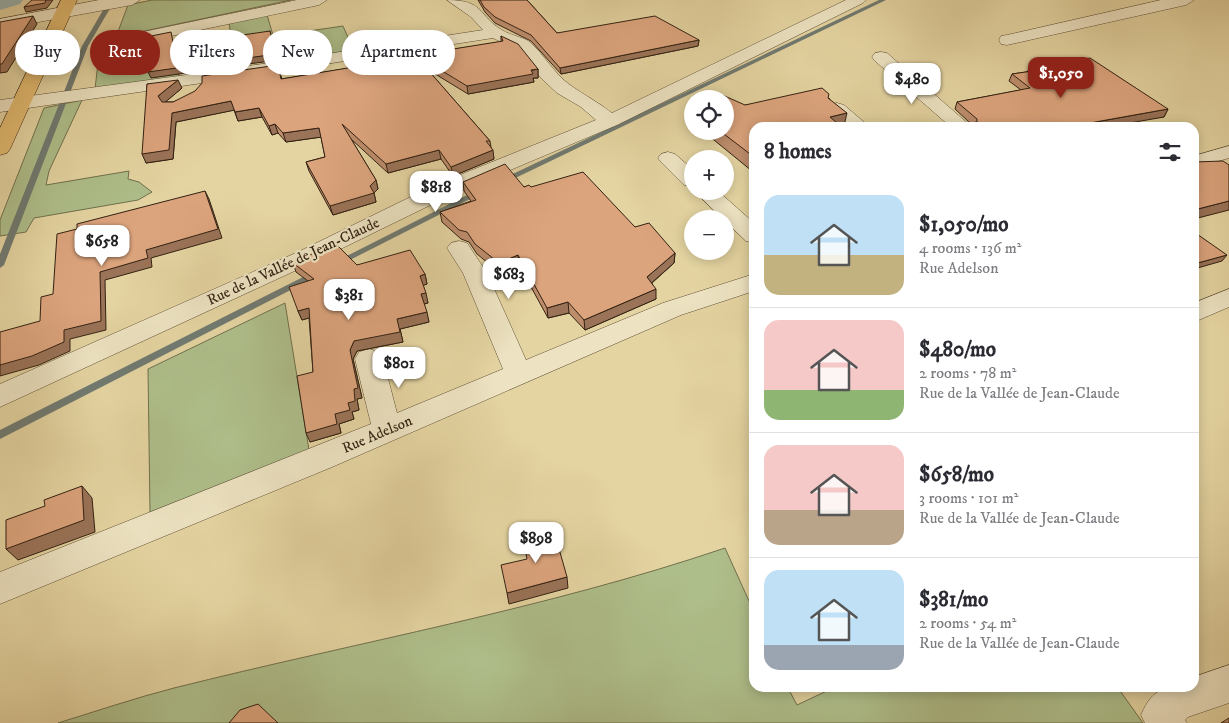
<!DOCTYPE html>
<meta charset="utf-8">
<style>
body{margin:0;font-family:"IM FELL DW Pica",serif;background:#f7f7f7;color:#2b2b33;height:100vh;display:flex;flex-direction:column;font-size:19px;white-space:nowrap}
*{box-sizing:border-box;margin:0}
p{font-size:16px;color:#7c7c81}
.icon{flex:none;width:28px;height:28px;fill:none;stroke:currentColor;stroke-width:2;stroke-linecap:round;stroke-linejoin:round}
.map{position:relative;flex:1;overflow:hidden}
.drawer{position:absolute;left:749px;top:122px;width:450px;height:570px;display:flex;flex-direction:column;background:#fff;border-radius:15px;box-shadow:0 2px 12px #0003}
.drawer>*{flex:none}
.top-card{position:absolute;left:15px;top:30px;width:475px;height:45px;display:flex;gap:10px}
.controls{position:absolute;left:684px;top:90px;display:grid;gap:10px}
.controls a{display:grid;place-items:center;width:50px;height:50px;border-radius:50%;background:#fff;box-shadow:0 2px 12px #0003;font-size:25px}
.price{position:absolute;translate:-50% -42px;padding:0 11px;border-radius:10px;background:#fff;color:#222;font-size:16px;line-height:32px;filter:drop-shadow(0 1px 2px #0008)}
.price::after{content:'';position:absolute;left:50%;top:30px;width:15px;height:11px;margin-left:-8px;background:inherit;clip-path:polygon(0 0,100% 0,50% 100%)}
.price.selected{background:#8f2418;color:#fff}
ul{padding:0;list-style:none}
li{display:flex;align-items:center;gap:15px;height:125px;padding:0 15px}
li+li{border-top:1px solid #e1e1e2}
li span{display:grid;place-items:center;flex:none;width:140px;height:100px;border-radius:15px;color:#555}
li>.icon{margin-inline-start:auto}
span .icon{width:60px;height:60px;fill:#fffc;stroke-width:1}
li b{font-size:21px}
h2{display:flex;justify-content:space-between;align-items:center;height:60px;padding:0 15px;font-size:21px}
.chip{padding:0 18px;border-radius:22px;background:#fff;box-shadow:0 2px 12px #0003;font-size:18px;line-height:45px}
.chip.selected{background:#8f2418;color:#fff}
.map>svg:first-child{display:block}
.green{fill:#aebe8a;stroke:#70704e}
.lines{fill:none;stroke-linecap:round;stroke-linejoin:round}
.stream{fill:#707a71;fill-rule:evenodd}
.canal{fill:#9ab5b0;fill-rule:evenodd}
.minor-casing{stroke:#5e4e36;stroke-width:1}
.primary-casing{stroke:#322112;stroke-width:1}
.minor{fill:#ede3c2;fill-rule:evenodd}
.primary{fill:#e2ba70;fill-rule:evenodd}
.wall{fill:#bd8d6c;stroke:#322112}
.shaded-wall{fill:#9a7358;stroke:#322112}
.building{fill:#dca47d;stroke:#322112}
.labels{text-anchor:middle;stroke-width:4.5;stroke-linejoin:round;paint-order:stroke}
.street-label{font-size:15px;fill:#322112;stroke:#ede3c2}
</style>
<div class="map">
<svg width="1229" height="723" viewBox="0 0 1229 723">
<rect width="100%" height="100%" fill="#e4d4a1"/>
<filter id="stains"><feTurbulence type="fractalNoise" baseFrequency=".004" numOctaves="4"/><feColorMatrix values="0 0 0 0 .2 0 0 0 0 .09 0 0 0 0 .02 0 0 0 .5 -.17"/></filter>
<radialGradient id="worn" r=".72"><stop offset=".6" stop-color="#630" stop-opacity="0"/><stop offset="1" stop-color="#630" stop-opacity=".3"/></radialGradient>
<path class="green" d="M152,0H291L116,37L128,5Z
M267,15L273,35L232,41L229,23Z
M343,26L354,51L286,61L275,36Z
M178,51L179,78L95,89L98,63Z
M82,100L49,171L46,185L129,171L128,179L139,182L152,192L138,200L34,218L26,232L0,236V220L44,108Z
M285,303L309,450L150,512L148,369Z
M725,548L754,612V688H788L797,705L833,688H1118L1143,723H58C97,711 135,698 174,688C358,642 545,609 725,548Z"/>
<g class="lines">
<path class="stream" d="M109,0H115L88,46L4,265L0,268V254L82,46Z
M879,0H886L505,183H499L498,181Z
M477,190H483L484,192L340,265H334L333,263Z
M317,270L320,271L321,273L320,275L0,439V430Z"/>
<path class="canal" d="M0,0H23L20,4L0,10Z"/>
<defs>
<path id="minor" d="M99,0H140L132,5L0,29V19Z
M297,0H327L319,5L133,44L127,43L125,39L127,35L133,34Z
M447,0C485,0 477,15 502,30C511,36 526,37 533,45C546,58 555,74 570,85C584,95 598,102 612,113L846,0H866L863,3L617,125L451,195L314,262L0,407V384L298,252L435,185L596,120L581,107L557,93L541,78L520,51L493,38L216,81L0,112V100L216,71L483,30L471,17Z
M1161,0H1194L1186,5L1007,45L1001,44L999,40L1001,36L1007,35Z
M881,52L887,53L973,128H952L875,61L872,57L875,53Z
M837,103L844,105L871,128H849L827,109L830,105Z
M1229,146V158L1194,168V156Z
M668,152L675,154L692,169V186L684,185L661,162L658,158L661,154Z
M694,191H718L754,223V243L746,241Z
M459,241L467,243L487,273L526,360L663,303L754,274V291L681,315L332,467L0,604V572L371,424L355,359L359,352L369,349L379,352L383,359L397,413L503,369L463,273L447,248L451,243Z
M1229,289V307L1194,322V303Z
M1229,665V703L1188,717L1185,720L1187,723H1145L1141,715C1154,685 1165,688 1194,688V677Z"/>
<path id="primary" d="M61,0H77L10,149L7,153L0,155V128Z"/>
</defs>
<use href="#minor" class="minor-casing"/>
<use href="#primary" class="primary-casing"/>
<use href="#minor" class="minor"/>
<use href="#primary" class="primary"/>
</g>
<path class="wall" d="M478,0H527L557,33L699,40L698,46L561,74L531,41L495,23L485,12Z
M501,36L538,69V78H533L534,82L468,94L427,69L490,141L491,147L494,159L453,176L441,159L388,173L351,139L376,180L378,189L374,193L376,202L333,215L309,171L306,162L325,157L321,137L286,142L278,133L272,135L262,117L238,121L234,110L176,122L173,159L146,163L147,84L182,88L165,102H173L280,73L282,79L375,64L371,59L370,51L416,57V55L501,42Z
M1029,69L1168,109L1164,117L970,123L955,109L957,102L1021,90L1009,81L1012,74L1027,72Z
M829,98L844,126L754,128V170L752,171L703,131H725L745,105Z
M692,110V109V123L691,122Z
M463,182L531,187L635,227L675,253L674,263L652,283L656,299L585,330L569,313L548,318L519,265L500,273L477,254L469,242L461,239L442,222L440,212L471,201L464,191Z
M293,263L357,265L425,274L427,284L423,285L428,303L424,304L429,322L400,329L403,342L357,351L353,359L362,398L357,399L359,410L352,412L354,419L339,424L341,433L310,442L313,372L309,318L302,320L298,311L308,281L296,272Z
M1229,718V723H1221Z"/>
<path class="shaded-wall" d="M46,0H53L47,8L26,12L24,7Z
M33,16L37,24L7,72L0,73V64Z
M270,31L277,60L151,78L148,72Z
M699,40L698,46L561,74L560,68Z
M538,69V78H533L534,82L468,94L467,86Z
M178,80L182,88L162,105L158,96Z
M231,101L235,110L176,122L173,159L146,163L142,154L172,113Z
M259,108L262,117L238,121L235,112Z
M1168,109L1164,117L1101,128H1062Z
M847,113L844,126L838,128L830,117Z
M275,124L278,133L272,135L269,126Z
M319,128L322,137L286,142L283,133Z
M439,150L441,159L388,173L386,164Z
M493,150L494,159L453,176L451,167Z
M376,180L378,189L374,193L376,202L333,215L330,206L370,186Z
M205,191L209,199L222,238L151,258L152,267L105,280L106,330L70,339V351L39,365L0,376V365L64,330L100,272L146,250Z
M1229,201V210L1194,219V210Z
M675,253L674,263L647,287V277Z
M518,255L519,265L500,273L499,263Z
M1227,255L1222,261L1194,269V264Z
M425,274L427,284L422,286L420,276Z
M656,289V299L585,330L584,320Z
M426,293L428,303L424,304L421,294Z
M568,302L569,313L548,318L547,308Z
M309,308L312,317L302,320L298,311Z
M427,312L429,322L400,329L403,342L357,351L353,359L362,398L357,399L359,410L352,412L354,419L339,424L341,433L310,442L306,433L335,414L348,403L354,389L350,350L354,341L397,319Z
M82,486L92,498L95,532L18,560L6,549Z
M567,577L568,588L509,604L507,593Z"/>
<path class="building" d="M32,0H46L45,3L24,7Z
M480,0H527L557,33L655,16L699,40L560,68L531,35L495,17L484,7Z
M33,16L2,64H0V22Z
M270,31L276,54L148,72L146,37L171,32L173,42L228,34L229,37Z
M501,36L518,44L538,69L531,70L533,74L467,86L416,55L503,41Z
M404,45L409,56L415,55L490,141H486L493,150L451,167L439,150L386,164L342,124L376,180L370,186L374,193L330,206L306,162L325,157L319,128L283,133L275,124L269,126L259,108L235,112L231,101L172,113L169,150L142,154L147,84L178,80L158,96L162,102H173L195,91L202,83V76L278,65L281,79L378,63L370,51Z
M1090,58L1168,109L1062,128H940L977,122V119L957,102L1030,88L1012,74L1032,71L1029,69Z
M822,88L829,94L828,98L847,113L830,117L843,128H754V157L720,131H725V99H712L720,94L745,105Z
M1223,161L1229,165V201L1194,210V162Z
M505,164L524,187L529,185L531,187L583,172L635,227L649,223L675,253L647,277L656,289L584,320L568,302L547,308L518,255L499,263L475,244L467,232L459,230L440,212L476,200L463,182Z
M205,191L218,229L146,250L148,258L100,272L101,321L64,330V342L32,356L0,365V332L40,321L41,297L53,294L57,234L77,229V224Z
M1194,232L1227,255L1194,264Z
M335,243L357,265L410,250L425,274L420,276L426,293L421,294L427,312L397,319L400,332L354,341L350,350L358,388L354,389L355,401L348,403L350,410L335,414L337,424L306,433L297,376L313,372L309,308L298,311L289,287L314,279L293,263Z
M82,486L84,520L6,549V520L45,506L44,500Z
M554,531L567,577L507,593L501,565L527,559L523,538Z
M258,704L278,723H229L240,710Z"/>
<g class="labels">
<g class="street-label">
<text transform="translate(293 261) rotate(-25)" y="5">Rue de la Vallée de Jean-Claude</text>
<text transform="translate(377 434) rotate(-23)" y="5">Rue Adelson</text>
</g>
</g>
<rect width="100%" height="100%" filter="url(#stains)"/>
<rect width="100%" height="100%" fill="url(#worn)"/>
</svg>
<div class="controls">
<a><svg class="icon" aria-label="locate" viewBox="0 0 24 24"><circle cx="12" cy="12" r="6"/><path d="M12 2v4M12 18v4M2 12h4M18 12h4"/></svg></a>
<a>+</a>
<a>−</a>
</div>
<b class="price selected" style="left:1061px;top:99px">$1,050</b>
<b class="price" style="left:912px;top:105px">$480</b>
<b class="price" style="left:436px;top:213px">$818</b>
<b class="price" style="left:102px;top:267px">$658</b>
<b class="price" style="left:509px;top:300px">$683</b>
<b class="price" style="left:349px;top:321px">$381</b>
<b class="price" style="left:399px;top:389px">$801</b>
<b class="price" style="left:536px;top:564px">$898</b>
<div class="top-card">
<a class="chip">Buy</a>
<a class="chip selected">Rent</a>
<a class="chip">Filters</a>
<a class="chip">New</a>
<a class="chip">Apartment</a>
</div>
<section class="drawer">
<h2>8 homes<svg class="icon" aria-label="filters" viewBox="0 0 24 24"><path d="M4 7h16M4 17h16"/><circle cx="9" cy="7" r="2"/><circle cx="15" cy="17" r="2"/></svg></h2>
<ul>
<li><span style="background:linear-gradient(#bfe0f5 60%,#c2b280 0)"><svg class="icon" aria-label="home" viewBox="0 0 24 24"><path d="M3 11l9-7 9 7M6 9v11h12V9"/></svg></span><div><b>$1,050/mo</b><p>4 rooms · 136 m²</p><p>Rue Adelson</p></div></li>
<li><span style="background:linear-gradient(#f6c9c9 70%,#8fb573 0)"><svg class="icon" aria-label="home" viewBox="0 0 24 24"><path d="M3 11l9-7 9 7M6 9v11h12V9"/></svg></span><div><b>$480/mo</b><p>2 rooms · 78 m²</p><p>Rue de la Vallée de Jean-Claude</p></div></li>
<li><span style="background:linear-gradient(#f6c9c9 65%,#b9a48a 0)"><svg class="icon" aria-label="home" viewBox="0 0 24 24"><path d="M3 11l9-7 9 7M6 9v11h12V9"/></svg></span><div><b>$658/mo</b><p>3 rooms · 101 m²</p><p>Rue de la Vallée de Jean-Claude</p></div></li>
<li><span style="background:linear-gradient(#bfe0f5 75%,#9aa5b1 0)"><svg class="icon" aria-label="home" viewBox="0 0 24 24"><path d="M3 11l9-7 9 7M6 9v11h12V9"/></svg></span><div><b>$381/mo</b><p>2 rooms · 54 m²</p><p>Rue de la Vallée de Jean-Claude</p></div></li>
</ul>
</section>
</div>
